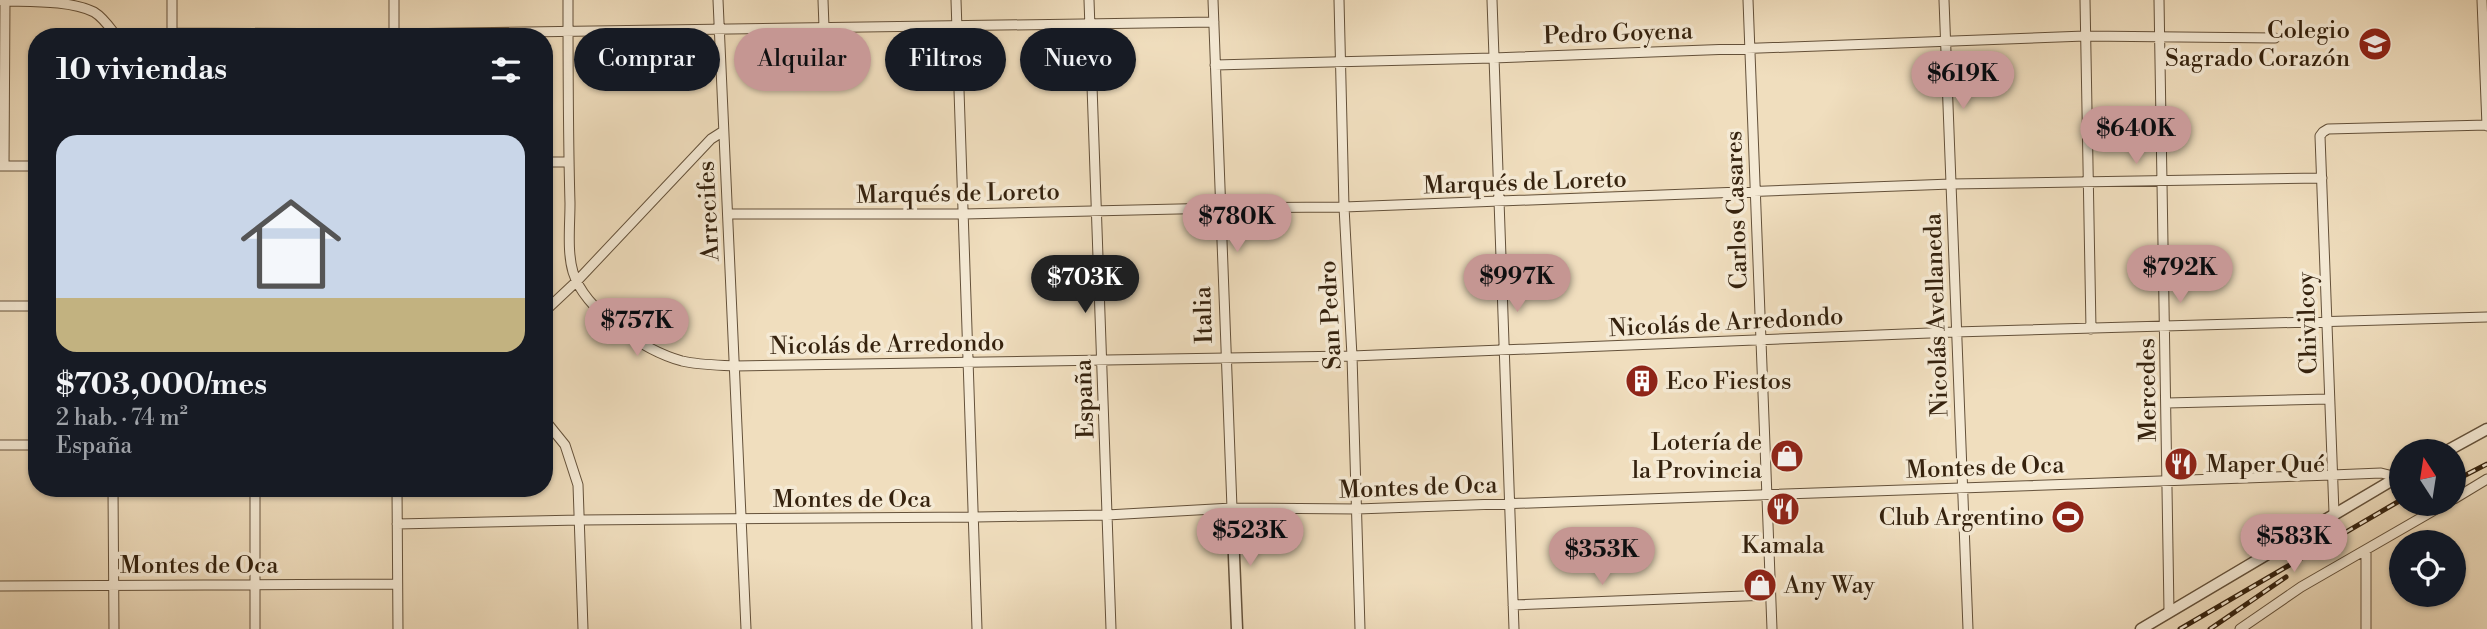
<!DOCTYPE html>
<html lang="es">
<meta charset="utf-8">
<style>
body{margin:0;font-family:"Libre Bodoni",serif;background:#242831;color:#f1f3f6;height:100vh;display:flex;flex-direction:column;font-size:26px;white-space:nowrap}
*{box-sizing:border-box;margin:0}
p{font-size:23px;color:#9ea1a6}
.icon{flex:none;width:38px;height:38px;fill:none;stroke:currentColor;stroke-width:2;stroke-linecap:round;stroke-linejoin:round}
.map{position:relative;flex:1;overflow:hidden}
.panel{position:absolute;left:28px;top:28px;width:525px;height:469px;display:flex;flex-direction:column;background:#171b24;border-radius:28px;box-shadow:0 2px 5px #0004}
.panel>*{flex:none}
.banner{position:absolute;left:574px;top:28px;width:665px;height:63px;display:flex;gap:14px}
.needle{width:46px;rotate:348deg}
.controls{position:absolute;left:2389px;top:439px;display:grid;gap:14px}
.controls a{display:grid;place-items:center;width:77px;height:77px;border-radius:50%;background:#171b24;box-shadow:0 2px 5px #0004;font-size:35px}
.price{position:absolute;translate:-50% -60px;padding:0 16px;border-radius:24px;background:#c59692;color:#111;font-size:23px;line-height:46px;filter:drop-shadow(0 2px 4px #0008)}
.price::after{content:'';position:absolute;left:50%;top:42px;width:21px;height:16px;margin-left:-10px;background:inherit;clip-path:polygon(0 0,100% 0,50% 100%)}
.price.selected{background:#222;color:#fff}
ul{padding:0;list-style:none}
li{display:grid;align-content:center;gap:14px;height:371px;padding:0 28px}
li+li{border-top:2px solid #363941}
li span{display:grid;place-items:center;height:217px;border-radius:21px;color:#555}
li>.icon{margin-inline-start:auto}
span .icon{width:126px;height:126px;fill:#fffc;stroke-width:1}
li b{font-size:30px}
h2{display:flex;justify-content:space-between;align-items:center;height:84px;padding:0 28px;font-size:30px}
.pill{padding:0 24px;border-radius:32px;background:#171b24;box-shadow:0 2px 5px #0004;font-size:24px;line-height:63px}
.pill.selected{background:#c59692;color:#111}
.map>svg:first-child{display:block}
.lines{fill:none;stroke-linecap:round;stroke-linejoin:round}
.minor-casing{stroke:#64513a;stroke-width:11}
.tertiary-casing{stroke:#64513a;stroke-width:13}
.minor{stroke:#f5ead5;stroke-width:9}
.tertiary{stroke:#f5ead5;stroke-width:10}
.rail-casing{stroke:#35220e;stroke-width:5}
.rail{stroke:#f5ead5;stroke-width:2.5;stroke-dasharray:8;stroke-linecap:butt}
.labels{text-anchor:middle;stroke-width:7;stroke-linejoin:round;paint-order:stroke}
.poi-label{font-size:24px;fill:#35220e;stroke:#f5ead5;text-anchor:end}
.street-label{font-size:24px;fill:#35220e;stroke:#f5ead5}
</style>
<div class="map">
<svg width="2487" height="629" viewBox="0 0 2487 629">
<rect width="100%" height="100%" fill="#f0debe"/>
<filter id="stains"><feTurbulence type="fractalNoise" baseFrequency=".00286" numOctaves="4"/><feColorMatrix values="0 0 0 0 .2 0 0 0 0 .09 0 0 0 0 .02 0 0 0 .5 -.17"/></filter>
<radialGradient id="worn" r=".72"><stop offset=".6" stop-color="#630" stop-opacity="0"/><stop offset="1" stop-color="#630" stop-opacity=".3"/></radialGradient>
<g class="lines">
<defs>
<path id="minor" d="M172,0V33
M568,0C568,68 568,135 570,203C570,225 567,252 573,272C585,311 645,351 682,361C699,365 717,365 735,366L1352,356L1955,332L2487,317
M718,0L746,629
M823,0L824,27
M956,0L977,629
M1089,0L1111,629
M1213,0L1232,508
M1339,0L1344,207L1352,356L1360,629
M1492,0L1514,629
M1748,0L1772,629
M1944,0L1968,629
M2085,0L2091,329
M2159,0L2169,611
M2482,0L2487,126
M2,1C30,2 69,0 94,12C104,18 110,28 117,37
M157,37L172,33L394,34L1214,22
M394,37V0
M1215,65L1493,58L2085,36L2275,38
M544,162H569
M0,166H37
M4,166L5,0
M729,214H964L1221,208L1344,207L1951,184L2322,178
M0,306H37
M544,312L577,281L711,139L722,132
M2167,403L2329,399
M544,419L565,445L578,485L583,629
M0,445H37
M113,488L114,629
M397,488L398,629
M2454,499L2487,479
M2334,513L2320,136L2323,132L2328,129L2487,125
M397,524L580,520L975,517L1107,515L1232,508L1357,509L2332,475L2381,473L2397,477
M0,586L397,584
M1513,605L1770,595
M255,629V488
M2240,629L2301,587L2445,504
M2366,629V550"/>
<path id="tertiary" d="M2445,452L2487,429
M1232,508L1237,629
M2141,629L2401,475"/>
</defs>
<use href="#minor" class="minor-casing"/>
<use href="#tertiary" class="tertiary-casing"/>
<use href="#minor" class="minor"/>
<use href="#tertiary" class="tertiary"/>
<defs>
<path id="rail" d="M2454,481L2487,464
M2180,629L2401,500
M2210,629L2286,577"/>
</defs>
<use href="#rail" class="rail-casing"/>
<use href="#rail" class="rail"/>
</g>
<defs>
<symbol id="school-disc" viewBox="-11 -11 22 22"><circle r="9.5" fill="#8f2418" stroke="#f5ead5"/><path d="M0-5L7-2L0 1L-7-2ZM-4 1L0 2.5L4 1V4Q0 6-4 4Z" fill="#fff"/></symbol>
<symbol id="building-disc" viewBox="-11 -11 22 22"><circle r="9.5" fill="#8f2418" stroke="#f5ead5"/><path d="M-4-6H4V6H1V3H-1V6H-4ZM-2.5-4.3h1.7v1.8h-1.7ZM.8-4.3h1.7v1.8H.8ZM-2.5-1h1.7V.8h-1.7ZM.8-1h1.7V.8H.8Z" fill="#fff"/></symbol>
<symbol id="shop-disc" viewBox="-11 -11 22 22"><circle r="9.5" fill="#8f2418" stroke="#f5ead5"/><path d="M-5-2.5h2.3a2.7 3.5 0 0 1 5.4 0H5L5.5 6h-11ZM-1.5-2.5h3a1.5 2.3 0 0 0-3 0Z" fill="#fff"/></symbol>
<symbol id="restaurant-disc" viewBox="-11 -11 22 22"><circle r="9.5" fill="#8f2418" stroke="#f5ead5"/><path d="M-5-6h1v4h1v-4h1v4h1v-4h1v5L-1.5 .5V6h-2V.5L-5-1ZM5-6V6H3V1.5H1.5Q1.5-4 5-6Z" fill="#fff"/></symbol>
<symbol id="stadium-disc" viewBox="-11 -11 22 22"><circle r="9.5" fill="#8f2418" stroke="#f5ead5"/><path d="M0-5a6.5 5 0 1 0 0 10a6.5 5 0 1 0 0-10ZM-3.5-1.8h7v3.6h-7Z" fill="#fff"/></symbol>
</defs>
<g fill-rule="evenodd">
<use href="#school-disc" x="2356" y="25" width="38" height="38"/>
<use href="#building-disc" x="1623" y="362" width="38" height="38"/>
<use href="#shop-disc" x="1768" y="437" width="38" height="38"/>
<use href="#restaurant-disc" x="2162" y="445" width="38" height="38"/>
<use href="#restaurant-disc" x="1764" y="490" width="38" height="38"/>
<use href="#stadium-disc" x="2049" y="498" width="38" height="38"/>
<use href="#shop-disc" x="1741" y="566" width="38" height="38"/>
</g>
<g class="labels">
<g class="poi-label">
<text x="2350" y="38">Colegio<tspan x="2350" dy="28">Sagrado Corazón</tspan></text>
<text x="1666" y="389" text-anchor="start">Eco Fiestos</text>
<text x="1762" y="450">Lotería de<tspan x="1762" dy="28">la Provincia</tspan></text>
<text x="2206" y="472" text-anchor="start">Maper Qué</text>
<text x="2044" y="525">Club Argentino</text>
<text x="1783" y="553" text-anchor="middle">Kamala</text>
<text x="1784" y="593" text-anchor="start">Any Way</text>
</g>
<g class="street-label">
<text transform="translate(1618 33) rotate(-2)" y="8">Pedro Goyena</text>
<text transform="translate(1525 182) rotate(-2)" y="8">Marqués de Loreto</text>
<text transform="translate(958 193) rotate(-1)" y="8">Marqués de Loreto</text>
<text transform="translate(1736 210) rotate(-92)" y="8">Carlos Casares</text>
<text transform="translate(708 211) rotate(-93)" y="8">Arrecifes</text>
<text transform="translate(1203 315) rotate(-92)" y="8">Italia</text>
<text transform="translate(1330 315) rotate(-93)" y="8">San Pedro</text>
<text transform="translate(1936 315) rotate(-92)" y="8">Nicolás Avellaneda</text>
<text transform="translate(1726 322) rotate(-3)" y="8">Nicolás de Arredondo</text>
<text transform="translate(2307 323) rotate(-92)" y="8">Chivilcoy</text>
<text transform="translate(887 344) rotate(-1)" y="8">Nicolás de Arredondo</text>
<text transform="translate(2147 390) rotate(-91)" y="8">Mercedes</text>
<text transform="translate(1084 399) rotate(-92)" y="8">España</text>
<text transform="translate(1985 467) rotate(-2)" y="8">Montes de Oca</text>
<text transform="translate(1418 487) rotate(-2)" y="8">Montes de Oca</text>
<text x="852" y="507">Montes de Oca</text>
<text x="199" y="573">Montes de Oca</text>
</g>
</g>
<rect width="100%" height="100%" filter="url(#stains)"/>
<rect width="100%" height="100%" fill="url(#worn)"/>
</svg>
<div class="controls">
<a><svg class="needle" viewBox="-14 -14 28 28"><path d="M0-13l5 13h-10z" fill="#e53935"/><path d="M0 13l5-13h-10z" fill="#9ea1a6"/></svg></a>
<a><svg class="icon" aria-label="locate" viewBox="0 0 24 24"><circle cx="12" cy="12" r="6"/><path d="M12 2v4M12 18v4M2 12h4M18 12h4"/></svg></a>
</div>
<b class="price" style="left:1963px;top:111px">$619K</b>
<b class="price" style="left:2136px;top:166px">$640K</b>
<b class="price" style="left:1237px;top:254px">$780K</b>
<b class="price" style="left:2180px;top:305px">$792K</b>
<b class="price" style="left:1517px;top:314px">$997K</b>
<b class="price selected" style="left:1085px;top:315px">$703K</b>
<b class="price" style="left:637px;top:358px">$757K</b>
<b class="price" style="left:1250px;top:568px">$523K</b>
<b class="price" style="left:2294px;top:574px">$583K</b>
<b class="price" style="left:1602px;top:587px">$353K</b>
<div class="banner">
<a class="pill">Comprar</a>
<a class="pill selected">Alquilar</a>
<a class="pill">Filtros</a>
<a class="pill">Nuevo</a>
</div>
<section class="panel">
<h2>10 viviendas<svg class="icon" aria-label="filters" viewBox="0 0 24 24"><path d="M4 7h16M4 17h16"/><circle cx="9" cy="7" r="2"/><circle cx="15" cy="17" r="2"/></svg></h2>
<ul>
<li><span style="background:linear-gradient(#c9d6e8 75%,#c2b280 0)"><svg class="icon" aria-label="home" viewBox="0 0 24 24"><path d="M3 11l9-7 9 7M6 9v11h12V9"/></svg></span><div><b>$703,000/mes</b><p>2 hab. · 74 m²</p><p>España</p></div></li>
</ul>
</section>
</div>
